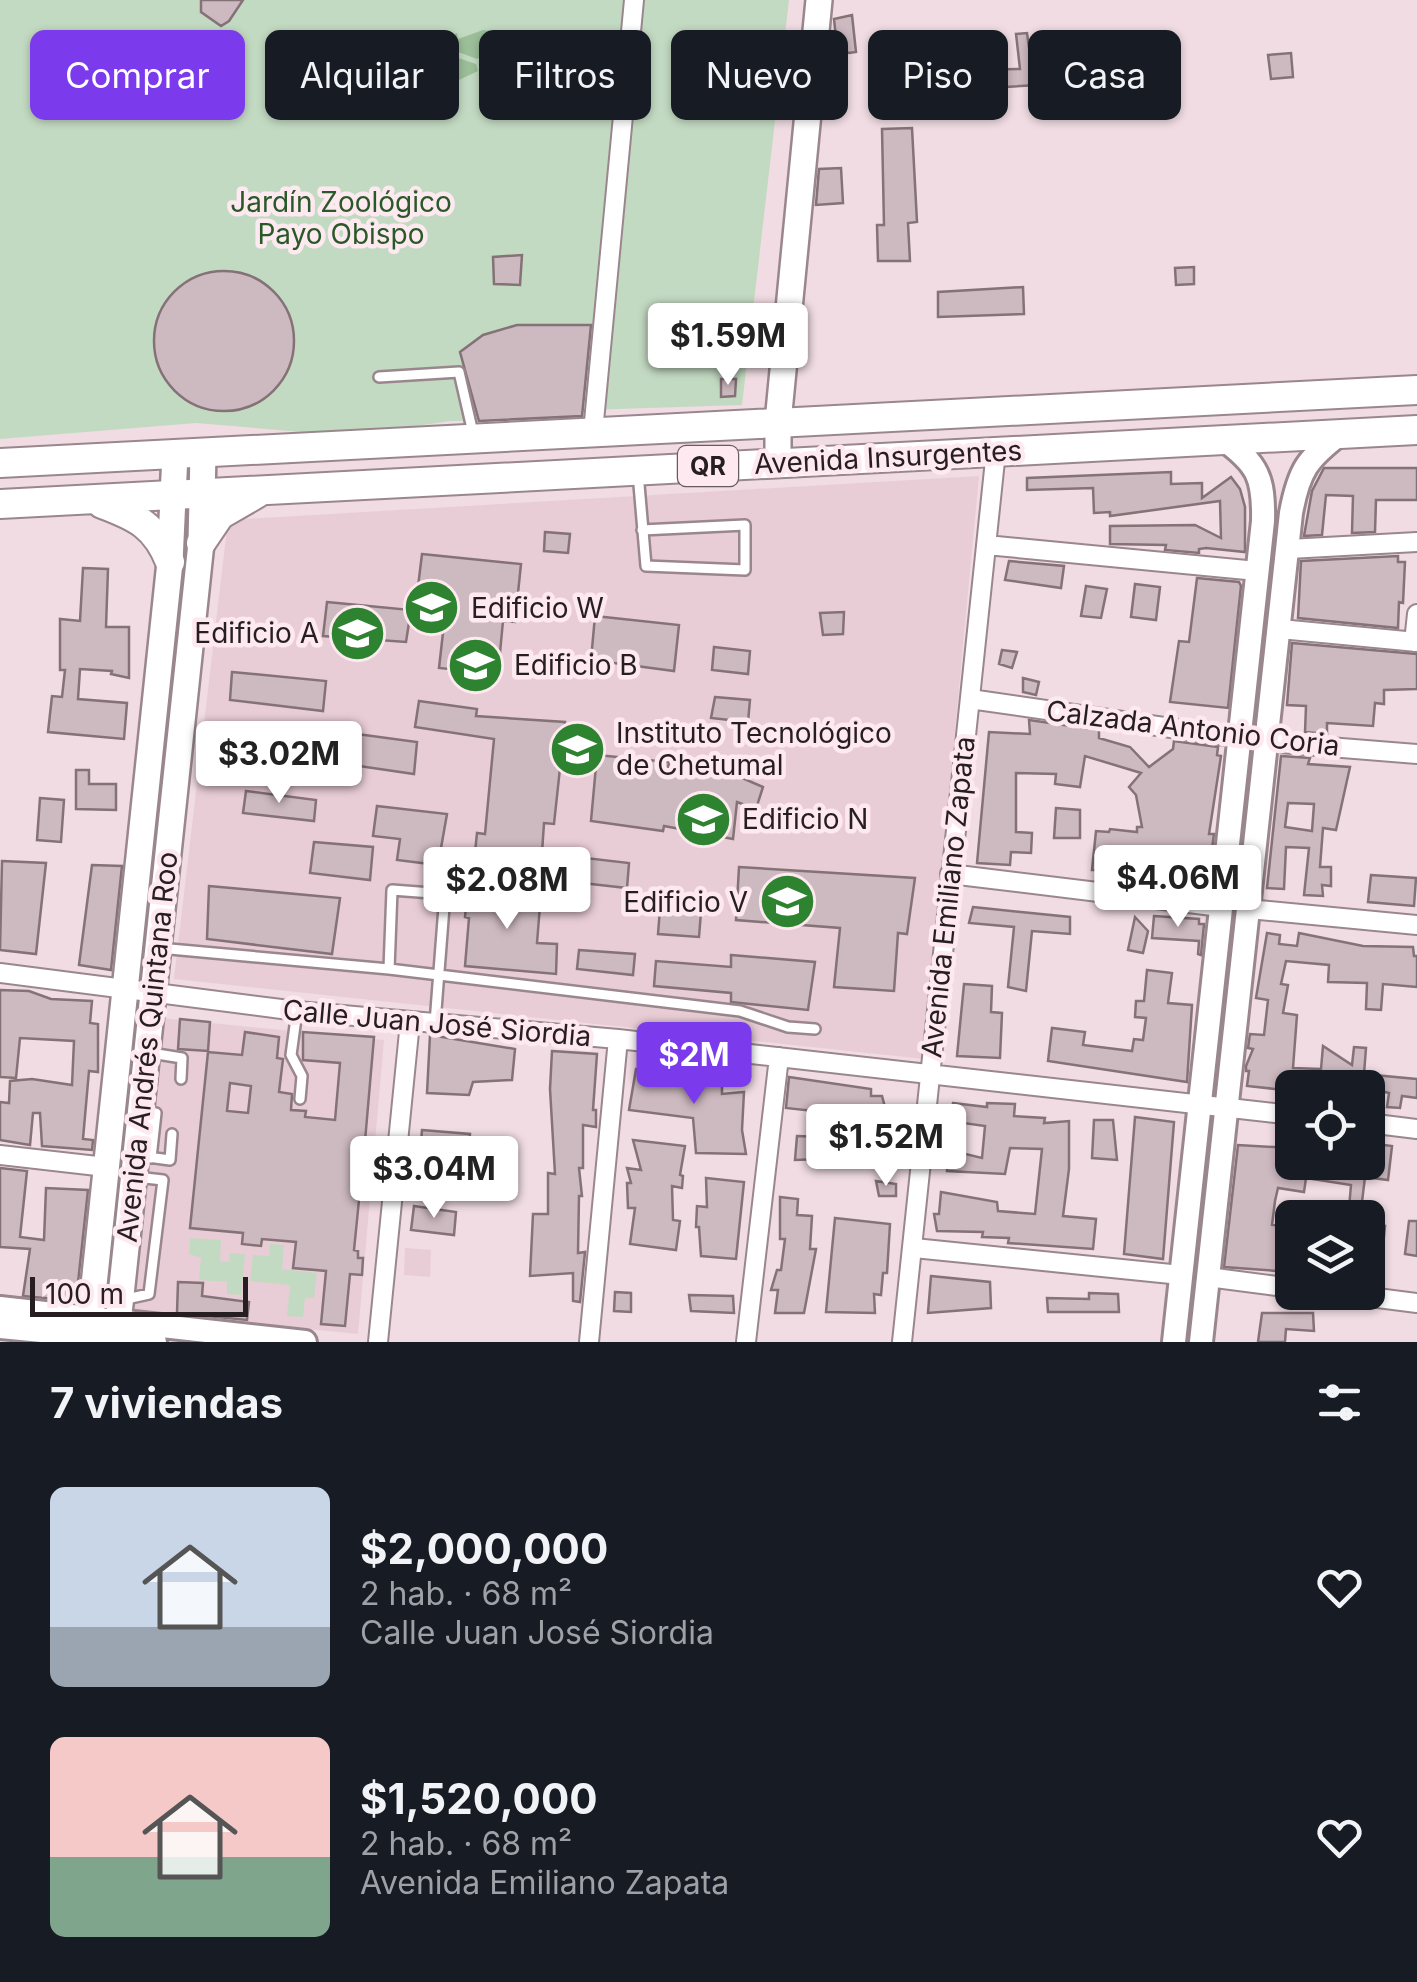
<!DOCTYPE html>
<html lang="es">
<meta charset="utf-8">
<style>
body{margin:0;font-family:Inter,sans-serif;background:#242831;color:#f1f3f6;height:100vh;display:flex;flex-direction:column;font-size:38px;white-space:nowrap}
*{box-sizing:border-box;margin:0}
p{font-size:32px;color:#9ea1a6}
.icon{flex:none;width:55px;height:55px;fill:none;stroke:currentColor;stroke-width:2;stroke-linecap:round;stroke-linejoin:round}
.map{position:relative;height:1342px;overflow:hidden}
.drawer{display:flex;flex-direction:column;background:#171b24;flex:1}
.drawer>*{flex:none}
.hud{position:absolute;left:30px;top:30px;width:1358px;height:90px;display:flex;gap:20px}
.controls{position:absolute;left:1275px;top:1070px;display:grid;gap:20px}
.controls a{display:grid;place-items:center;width:110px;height:110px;border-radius:15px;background:#171b24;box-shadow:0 2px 8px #0004;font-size:50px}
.scale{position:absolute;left:30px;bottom:25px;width:218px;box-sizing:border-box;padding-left:10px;border:5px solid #261e21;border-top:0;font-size:28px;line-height:35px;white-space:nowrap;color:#261e21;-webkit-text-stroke:8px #fde9ef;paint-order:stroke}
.price{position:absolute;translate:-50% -85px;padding:0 22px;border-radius:10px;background:#fff;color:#222;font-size:32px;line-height:65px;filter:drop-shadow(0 2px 5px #0008)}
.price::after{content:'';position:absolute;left:50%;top:60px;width:30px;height:22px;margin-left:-15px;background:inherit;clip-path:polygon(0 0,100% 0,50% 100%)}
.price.active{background:#7c3aed;color:#fff}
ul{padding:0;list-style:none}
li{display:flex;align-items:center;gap:30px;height:250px;padding:0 50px}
li span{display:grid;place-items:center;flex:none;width:280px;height:200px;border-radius:15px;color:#555}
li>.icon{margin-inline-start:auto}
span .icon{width:120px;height:120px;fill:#fffc;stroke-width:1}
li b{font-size:42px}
h2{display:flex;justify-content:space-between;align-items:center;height:120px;padding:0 50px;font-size:42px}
.pill{padding:0 35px;border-radius:15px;background:#171b24;box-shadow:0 2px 8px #0004;font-size:35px;line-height:90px}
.pill.active{background:#7c3aed;color:#fff}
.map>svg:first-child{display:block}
.built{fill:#e9cdd6}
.green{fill:#c3dac2}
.water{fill:#9cbf9a}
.building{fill:#cdb9c0;stroke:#847277;stroke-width:2.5;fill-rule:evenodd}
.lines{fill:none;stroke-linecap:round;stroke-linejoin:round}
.service-casing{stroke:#9a878d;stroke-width:14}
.minor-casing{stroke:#9a878d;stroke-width:22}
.tertiary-casing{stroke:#9a878d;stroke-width:28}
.secondary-casing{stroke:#9a878d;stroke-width:30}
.primary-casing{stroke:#9a878d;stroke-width:32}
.service{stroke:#fff;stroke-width:9}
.minor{stroke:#fff;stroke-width:18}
.tertiary{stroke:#fff;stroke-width:22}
.secondary{stroke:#fff;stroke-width:25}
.primary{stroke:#fff;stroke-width:28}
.labels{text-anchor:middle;stroke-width:9;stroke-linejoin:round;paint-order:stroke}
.shield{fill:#fde9ef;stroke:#665b5f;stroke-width:2.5}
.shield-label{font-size:25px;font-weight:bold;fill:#261e21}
.park-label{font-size:28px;fill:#295928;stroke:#fde9ef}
.street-label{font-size:28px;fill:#261e21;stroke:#fde9ef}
.poi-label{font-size:28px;fill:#261e21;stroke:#fde9ef;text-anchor:start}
</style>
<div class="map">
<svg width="1417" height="1342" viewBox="0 0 1417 1342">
<rect width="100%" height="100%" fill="#f0dce2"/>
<path class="built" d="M979,476L924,1059L174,979L228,520Z
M160,1018L384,1040L358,1334L130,1311Z
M417,1157L449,1161L445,1200L413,1197Z
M405,1248L431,1250L430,1277L404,1275Z"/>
<path class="green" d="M0,0H789L742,405L585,410L584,420L450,421L350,436L196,423L0,439Z
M190,1238L221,1240L220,1261L229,1262L230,1253L245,1254L241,1295L227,1294V1282L199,1280L201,1258L189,1254Z
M270,1244L284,1245L282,1269L317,1273L314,1298H305L303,1317L287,1316L290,1285L250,1281L253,1255L269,1256Z"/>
<path class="water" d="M483,30L491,31L486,53L477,59L437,44L457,33L458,39Z
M432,49L476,64L478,71L442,88L433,98H419L389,116L379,105L389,90L404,87Z"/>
<path class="building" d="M201,0H243L229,21L221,26L201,12Z
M852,15L856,52L849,53L837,48L834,19Z
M1027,33L1032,69L1073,67V83L886,94L885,72L1020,69L1016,34Z
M1162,42L1165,60L1152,62L1150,44Z
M1291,53L1293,77L1271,79L1268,55Z
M912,128L917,222L908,223L910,261H878L877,225H884L882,129Z
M841,168L843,203L816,205L819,169Z
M522,255L520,285L494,284L493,257Z
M1194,267V284L1176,285L1175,268Z
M154 341a70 70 0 1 1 140 0a70 70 0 1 1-140 0Z
M1023,287L1024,314L938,317V292Z
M517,325H591L582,416L479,421L460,352L483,335Z
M717,328V340H696L698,329Z
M721,379H736L735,396L721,397Z
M1324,468H1417V500H1376L1375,532L1352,533L1353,496L1326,495L1322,535L1304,536L1312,491Z
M1171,472V484L1202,483V498L1231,477L1240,489L1245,507V552L1206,548L1199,549V553L1165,550L1166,545L1110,544V526L1195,525L1221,538L1220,501L1110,516V512L1094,513L1093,488L1027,490V478Z
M545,532L570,534L568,553L544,551Z
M422,554L521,564L515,622L503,621L498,674L439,668L445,615L415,611Z
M1398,556V562H1405L1403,603L1399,602L1398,628L1298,618L1301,561Z
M1009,561L1064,566L1061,588L1005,580Z
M83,568L108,569L106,627H129V678L111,674L112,671L80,669L78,699L127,703L124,739L48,732L52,696L62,697L65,670H60V619L80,621Z
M1197,578L1239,582L1241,586L1228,708L1170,702L1179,641L1189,642Z
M1135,584L1160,587L1156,620L1131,617Z
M1086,586L1107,589L1101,618L1081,616Z
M327,602L411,610L406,642L323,636Z
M844,612L843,634L823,635L820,613Z
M595,616L679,625L674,671L591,660Z
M1292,643L1417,654V689L1384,690V704L1375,703L1373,726L1327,723V734L1305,732L1306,706L1287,705Z
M714,647L750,651L748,674L712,670Z
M1002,650L1017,652L1012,668L999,664Z
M232,672L326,681L323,711L230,700Z
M1023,678L1039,682L1036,695L1023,692Z
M715,697L750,700L748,722L711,718Z
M419,701L477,709L476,716L565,722L554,824L544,823L542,853L629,863L627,888L555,880L556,872L474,862L477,833L485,834L494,739L415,727Z
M1029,720L1099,730V738L1130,747L1149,767L1173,749L1174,741L1218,747L1217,755L1221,756L1209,834H1214L1207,887L1164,882V878H1136L1138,860L1109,856V870H1092L1096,831L1109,832L1110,829L1137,832V827H1142L1136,795L1129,787L1141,773L1085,756L1080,787L1055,784L1056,774L1016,773V832L1032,833L1031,853L1011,852L1010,865L977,863L989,732L1030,734Z
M357,734L417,742L414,774L352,765Z
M228,737L317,747L314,775L226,764Z
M597,755L669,762L668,769L740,777L763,787L756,809L737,802L733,839L664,826L663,831L591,821Z
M1281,756L1310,758L1308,764L1350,767L1336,830L1323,828L1320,867H1331V886L1322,885L1323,896L1304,895L1309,848L1286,847L1284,889L1267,888ZM1288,803L1314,804L1312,831L1285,827Z
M76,770H89V784H116V810L76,809Z
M246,791L316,800L314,821L243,813Z
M40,798L64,800L61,842L37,840Z
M377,806L447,814L438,865L397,860L400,839L373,836Z
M1056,808L1080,810V838H1054Z
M314,842L373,847L370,880L310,873Z
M2,861L46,863L36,954L0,950Z
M92,865L122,866L111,970L79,965Z
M739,867L915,878L907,934L898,933L894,991L834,987L840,928L736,920Z
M1371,875L1416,878L1414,906L1368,902Z
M209,886L340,898L332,954L207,939Z
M468,886L541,893L537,943L557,944L556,974L465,966L469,918L465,917Z
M973,907L1070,917V934L1032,931L1026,991L1008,987L1014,927L969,923Z
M660,909L701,912L699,937L658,934Z
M1154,916L1199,919V924H1204L1201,955L1198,954L1199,941L1152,938Z
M1135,917L1148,931L1143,953L1128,950Z
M1267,933L1280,935L1279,944L1297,946L1299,933L1363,946L1413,947L1414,956H1417V987L1383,984L1381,1010L1366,1009L1367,983L1328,982L1329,965L1286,961L1281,984L1288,985L1283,1013L1297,1015L1293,1068L1321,1069L1323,1046L1352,1065L1354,1047L1366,1048L1364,1074L1417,1079V1098L1402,1096L1400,1108L1387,1107L1389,1093L1368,1088L1285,1085V1090L1247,1086L1249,1071H1246V1066L1253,1049L1248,1048L1250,1034L1264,1035L1268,1000L1256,998Z
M579,950L635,954L633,975L577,969Z
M731,955L815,962L808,1010L731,1002V993L654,986L656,961L731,967Z
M1147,970L1172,973L1168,1003L1192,1005L1187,1082L1048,1061L1052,1028L1085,1032L1083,1045L1132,1051L1134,1039L1143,1040L1146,1018L1135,1017L1136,1001H1144Z
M964,984L992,986L991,1012L1002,1013L1000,1058L957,1056Z
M0,990L29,991L51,999L92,1001L90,1023L98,1024V1072L89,1071L83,1139L93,1140L92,1150L42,1146L40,1113H33L30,1145L0,1140V1102L9,1103L10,1081L32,1079L72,1085L74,1041L20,1038L16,1078L0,1077Z
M180,1019L210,1022L208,1051L178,1049Z
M245,1032L279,1037L277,1058L283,1059L279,1092L292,1094L291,1110L306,1111L305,1117L335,1120L340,1063L303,1060V1032L374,1037L362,1176L371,1177L370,1191L360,1190L354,1250L358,1251V1258H363L362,1275L350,1274L345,1326L321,1324L326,1271L293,1268L296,1242L262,1239L261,1246L242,1244L243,1233L190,1228L208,1052L242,1055ZM230,1083L251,1086L248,1113L227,1111Z
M430,1035L515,1049L512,1080L473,1082L469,1095L427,1093Z
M552,1051L597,1054L593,1110H596V1127L583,1125V1168H579L582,1196H579L578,1253L585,1252L580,1302L573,1301V1273L530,1276L533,1214H548V1173L555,1174L550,1089Z
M636,1069L722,1077V1094L744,1092L742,1130L746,1154L696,1153L693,1118L629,1110Z
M789,1077L871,1089V1096H882L891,1130H888L881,1159H867L871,1138H850V1115L786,1108Z
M953,1103L987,1107V1103L1015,1104L1014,1116L1045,1118L1044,1123L1069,1121V1169L1063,1216L1096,1219L1093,1249L1008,1243L1009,1238L982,1237L983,1232L937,1231L934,1214H939L941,1192L997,1202L998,1211L1035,1214L1042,1149L1010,1148L1005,1174L947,1171L949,1150L982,1158L985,1126L949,1121Z
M1135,1117L1174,1122L1163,1259L1124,1254Z
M1094,1120H1113L1117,1160L1092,1158Z
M422,1130L470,1134L467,1159L420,1154Z
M797,1136L824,1137L821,1159L795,1160Z
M633,1140L685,1146L680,1175L683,1176L682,1188L672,1186L673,1220L680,1221L676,1250L630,1244L635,1208H628L627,1183H631L627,1168L641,1170Z
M1368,1143L1392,1146L1388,1180L1365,1177L1361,1210H1366V1218H1329L1331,1206L1349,1208L1351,1185L1306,1178L1304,1192L1278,1188L1275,1201L1272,1225L1292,1227V1272L1224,1267L1238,1145L1292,1148L1290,1162L1340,1167V1162H1368Z
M0,1168L27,1171L20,1237L44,1240L46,1188L88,1190L76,1301L23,1296L30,1249L0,1247Z
M706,1178L744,1182L736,1259L701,1256L699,1227H696L697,1206L707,1207Z
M876,1181L896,1184V1196H879Z
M780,1197L798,1199L797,1215L812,1216L810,1249H816L804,1313H775L778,1290H771L777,1270H781L785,1239H780Z
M414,1206L456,1212L454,1235L411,1230Z
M835,1218L890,1224L887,1273H883L881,1295L874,1294L875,1313L826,1312Z
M1409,1221H1417V1256L1405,1254Z
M1368,1225L1385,1226L1380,1276L1368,1274Z
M931,1276L990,1282L991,1308L928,1313Z
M178,1282L203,1283L202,1296L249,1302L247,1320L177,1313Z
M615,1292L631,1293V1312L614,1311Z
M1089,1293L1118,1294L1119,1312H1048L1047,1298L1089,1299Z
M689,1295L733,1296L734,1313L691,1311Z
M1262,1313H1313L1314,1331L1286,1329L1285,1342H1258Z"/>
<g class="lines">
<defs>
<path id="service" d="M379,377L459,372L473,433
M638,473L646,566L745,570V525L642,530
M159,948L389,969L740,1011L788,1027L815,1029
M389,969L392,890L445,894L435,1023
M297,1011L291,1055L302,1076L300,1099
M151,1053L182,1058L181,1079
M144,1110L156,1113L151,1158
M148,1157L170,1160L172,1134
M122,1300L149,1294L163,1180L136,1177"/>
<path id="minor" d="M593,432L634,0
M986,545L1257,571
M1289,549L1417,542
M1280,629L1417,642
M1414,642L1417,614
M970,699L1268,742L1417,754
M950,874L1221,907
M1249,909L1417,925
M0,973L297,1011L618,1039L1292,1115
M1368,1123L1417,1129
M0,1155L106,1167
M914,1248L1181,1275
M1208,1277L1292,1288
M1331,1292L1417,1303
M378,1342L410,1022
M589,1342L618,1039
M746,1342L779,1057
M902,1342L996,451"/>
<path id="tertiary" d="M0,1308L305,1342
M0,1327L155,1342
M1174,1342L1263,521C1264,478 1258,464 1223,439
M1201,1342L1291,513C1299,470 1307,459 1341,433"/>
<path id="secondary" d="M778,462V422L819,0
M88,1342L170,562L175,454
M116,1342L201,543L203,453"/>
<path id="primary" d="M0,463L1417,390
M0,504L1417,430
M102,504C137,517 156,526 170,562
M201,543L220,515L258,493"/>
</defs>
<use href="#service" class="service-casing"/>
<use href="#minor" class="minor-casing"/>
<use href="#tertiary" class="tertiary-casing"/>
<use href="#secondary" class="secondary-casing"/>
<use href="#primary" class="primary-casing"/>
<use href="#service" class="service"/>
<use href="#minor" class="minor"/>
<use href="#tertiary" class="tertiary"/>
<use href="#secondary" class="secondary"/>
<use href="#primary" class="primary"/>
</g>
<defs>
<symbol id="university-disc" viewBox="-11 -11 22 22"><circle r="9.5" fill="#2e8330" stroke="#fde9ef"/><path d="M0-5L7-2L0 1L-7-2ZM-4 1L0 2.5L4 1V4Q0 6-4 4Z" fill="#fff"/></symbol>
</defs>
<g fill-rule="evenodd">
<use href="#university-disc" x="400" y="576" width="63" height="63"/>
<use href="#university-disc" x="326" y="602" width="63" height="63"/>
<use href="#university-disc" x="444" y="634" width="63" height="63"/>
<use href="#university-disc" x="546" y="718" width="63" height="63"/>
<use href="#university-disc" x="672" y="788" width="63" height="63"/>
<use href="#university-disc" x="756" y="870" width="63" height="63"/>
</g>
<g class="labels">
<rect class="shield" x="678" y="446" width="60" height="40" rx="8"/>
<g class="shield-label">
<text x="708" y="475">QR</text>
</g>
<g class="park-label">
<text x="341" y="212">Jardín Zoológico<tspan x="341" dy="32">Payo Obispo</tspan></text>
</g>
<g class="street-label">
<text transform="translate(888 457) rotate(-3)" y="10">Avenida Insurgentes</text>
<text transform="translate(1193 728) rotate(7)" y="10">Calzada Antonio Coria</text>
<text transform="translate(948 897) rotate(-84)" y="10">Avenida Emiliano Zapata</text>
<text transform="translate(437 1023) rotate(5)" y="10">Calle Juan José Siordia</text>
<text transform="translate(147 1047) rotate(-84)" y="10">Avenida Andrés Quintana Roo</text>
</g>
<g class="poi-label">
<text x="471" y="618">Edificio W</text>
<text x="319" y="643" text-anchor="end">Edificio A</text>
<text x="514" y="675">Edificio B</text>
<text x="616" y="743">Instituto Tecnológico<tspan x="616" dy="32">de Chetumal</tspan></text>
<text x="742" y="829">Edificio N</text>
<text x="748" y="912" text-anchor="end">Edificio V</text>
</g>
</g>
</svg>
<div class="controls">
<a><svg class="icon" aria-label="locate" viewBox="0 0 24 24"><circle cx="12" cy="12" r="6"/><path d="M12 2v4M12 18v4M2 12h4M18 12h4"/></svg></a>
<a><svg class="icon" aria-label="layers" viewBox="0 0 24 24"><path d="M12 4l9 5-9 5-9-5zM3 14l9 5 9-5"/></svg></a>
</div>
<div class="scale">100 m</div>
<b class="price" style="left:728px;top:388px">$1.59M</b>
<b class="price" style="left:279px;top:806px">$3.02M</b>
<b class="price" style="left:1178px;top:930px">$4.06M</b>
<b class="price" style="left:507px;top:932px">$2.08M</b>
<b class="price active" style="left:694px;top:1107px">$2M</b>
<b class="price" style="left:886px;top:1189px">$1.52M</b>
<b class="price" style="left:434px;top:1221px">$3.04M</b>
<div class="hud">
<a class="pill active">Comprar</a>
<a class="pill">Alquilar</a>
<a class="pill">Filtros</a>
<a class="pill">Nuevo</a>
<a class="pill">Piso</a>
<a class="pill">Casa</a>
</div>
</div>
<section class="drawer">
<h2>7 viviendas<svg class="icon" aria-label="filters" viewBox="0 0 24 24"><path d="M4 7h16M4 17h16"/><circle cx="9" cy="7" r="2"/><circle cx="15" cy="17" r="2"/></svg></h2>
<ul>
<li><span style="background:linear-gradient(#c9d6e8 70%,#9aa5b1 0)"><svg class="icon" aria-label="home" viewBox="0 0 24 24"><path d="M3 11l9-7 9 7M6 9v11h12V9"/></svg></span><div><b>$2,000,000</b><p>2 hab. · 68 m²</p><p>Calle Juan José Siordia</p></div><svg class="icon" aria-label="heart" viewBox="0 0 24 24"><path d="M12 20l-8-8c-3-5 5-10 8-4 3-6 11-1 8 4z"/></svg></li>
<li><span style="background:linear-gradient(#f6c9c9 60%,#7fa58c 0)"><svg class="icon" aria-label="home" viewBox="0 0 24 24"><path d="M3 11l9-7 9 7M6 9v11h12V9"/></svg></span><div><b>$1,520,000</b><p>2 hab. · 68 m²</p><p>Avenida Emiliano Zapata</p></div><svg class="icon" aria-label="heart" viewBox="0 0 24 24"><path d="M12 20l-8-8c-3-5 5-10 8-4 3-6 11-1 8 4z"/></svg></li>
</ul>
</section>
